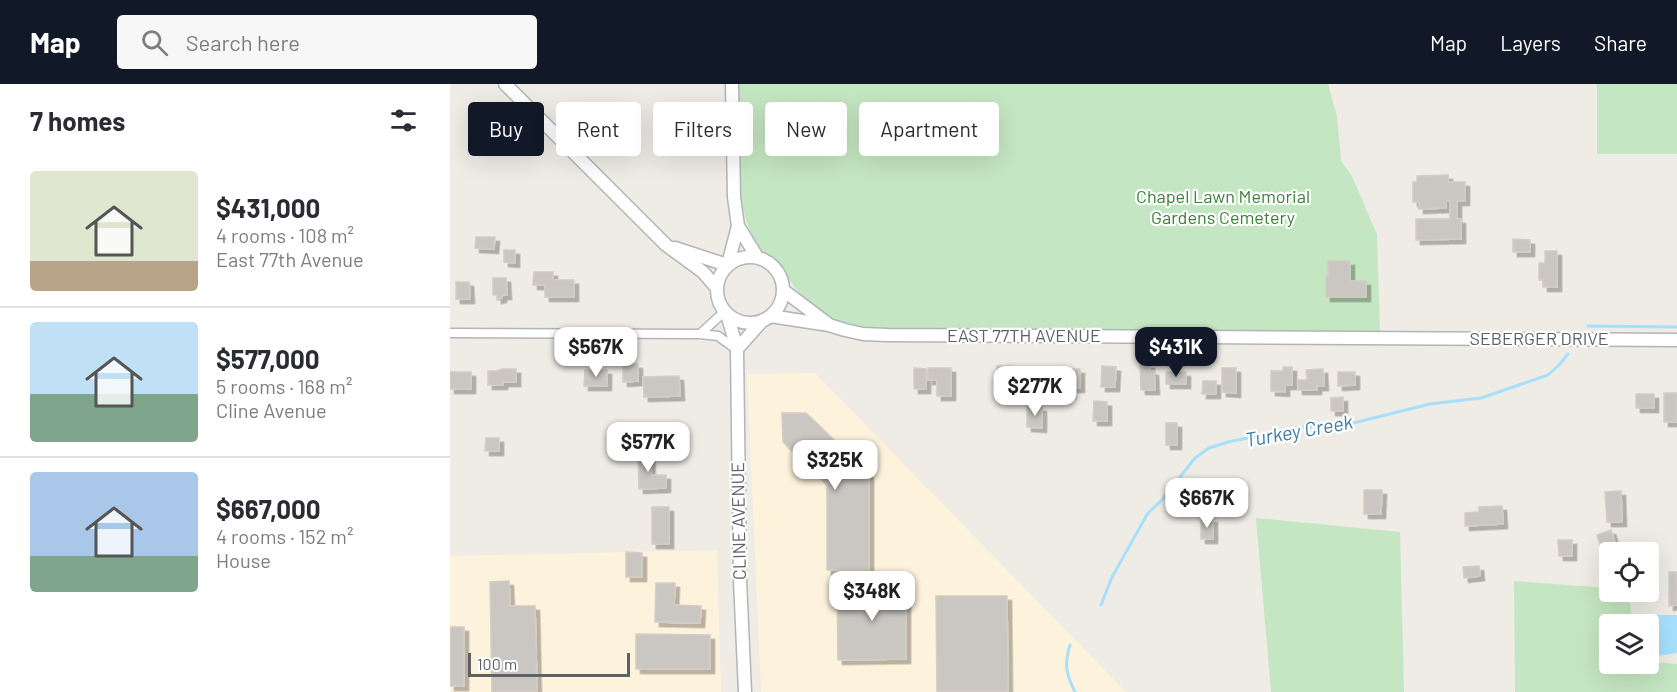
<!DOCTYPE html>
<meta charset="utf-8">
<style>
body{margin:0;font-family:Barlow,sans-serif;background:#f7f7f7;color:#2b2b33;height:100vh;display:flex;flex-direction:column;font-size:22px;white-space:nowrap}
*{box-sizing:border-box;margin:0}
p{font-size:20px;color:#7c7c81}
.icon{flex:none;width:33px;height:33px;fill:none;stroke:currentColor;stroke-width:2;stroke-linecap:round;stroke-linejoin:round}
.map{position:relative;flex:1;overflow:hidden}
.drawer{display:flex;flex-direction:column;background:#fff;width:450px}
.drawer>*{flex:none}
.hud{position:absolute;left:18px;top:18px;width:570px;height:54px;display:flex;gap:12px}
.buttons{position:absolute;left:1149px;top:458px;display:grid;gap:12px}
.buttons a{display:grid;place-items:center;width:60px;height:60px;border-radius:6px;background:#fff;box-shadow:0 6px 24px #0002;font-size:30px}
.scale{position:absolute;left:18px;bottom:15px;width:162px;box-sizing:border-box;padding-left:6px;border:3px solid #5d6165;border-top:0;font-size:16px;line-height:21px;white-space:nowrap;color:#5d6165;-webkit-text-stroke:4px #fff;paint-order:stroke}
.price{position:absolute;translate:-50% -51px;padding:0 14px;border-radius:12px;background:#fff;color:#222;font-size:20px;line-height:39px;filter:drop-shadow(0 2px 3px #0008)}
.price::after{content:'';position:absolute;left:50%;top:36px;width:18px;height:14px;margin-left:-9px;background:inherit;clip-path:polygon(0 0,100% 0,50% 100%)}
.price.on{background:#111827;color:#fff}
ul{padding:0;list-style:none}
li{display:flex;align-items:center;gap:18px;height:150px;padding:0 30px}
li+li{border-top:2px solid #e1e1e2}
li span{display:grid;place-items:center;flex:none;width:168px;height:120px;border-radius:6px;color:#555}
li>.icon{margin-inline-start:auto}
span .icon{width:72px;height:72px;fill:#fffc;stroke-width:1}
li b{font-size:26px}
h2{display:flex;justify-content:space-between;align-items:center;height:72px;padding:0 30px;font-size:26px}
.pill{padding:0 21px;border-radius:6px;background:#fff;box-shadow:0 6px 24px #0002;font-size:21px;line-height:54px}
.pill.on{background:#111827;color:#fff}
header{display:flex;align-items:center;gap:36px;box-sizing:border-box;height:84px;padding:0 30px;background:#111827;color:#fff}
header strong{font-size:28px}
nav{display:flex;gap:33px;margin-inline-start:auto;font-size:21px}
.search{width:420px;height:54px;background:#f7f7f7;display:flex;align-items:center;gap:15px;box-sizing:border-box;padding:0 21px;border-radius:6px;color:#7c7c81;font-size:22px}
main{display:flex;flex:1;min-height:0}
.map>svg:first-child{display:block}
.commercial{fill:#fdf2dc}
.green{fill:#c5e6c2}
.water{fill:#a7e0fd}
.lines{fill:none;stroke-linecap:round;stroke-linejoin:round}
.stream{stroke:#a7e0fd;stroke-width:3}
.building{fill:#cac7c2;stroke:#d3cdc3;stroke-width:1.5;filter:url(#shadow)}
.street-casing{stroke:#b2b6b9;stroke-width:11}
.secondary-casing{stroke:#b1b5b9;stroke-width:15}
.street{stroke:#fff;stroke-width:8}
.secondary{stroke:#fff;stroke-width:12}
.labels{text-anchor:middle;stroke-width:4.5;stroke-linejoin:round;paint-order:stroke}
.park-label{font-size:18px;fill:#3a8236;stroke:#fff}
.street-label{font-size:18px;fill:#5d6165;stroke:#fff}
.water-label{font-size:20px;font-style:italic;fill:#417ca7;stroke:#fff}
</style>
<header>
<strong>Map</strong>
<div class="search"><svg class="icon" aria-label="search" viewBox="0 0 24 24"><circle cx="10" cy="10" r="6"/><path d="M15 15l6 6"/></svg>Search here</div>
<nav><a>Map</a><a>Layers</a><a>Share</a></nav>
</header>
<main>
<section class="drawer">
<h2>7 homes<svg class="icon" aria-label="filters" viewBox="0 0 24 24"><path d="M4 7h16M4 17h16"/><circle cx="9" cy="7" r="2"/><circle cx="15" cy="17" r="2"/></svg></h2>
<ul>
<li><span style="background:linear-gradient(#dfe7d0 75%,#b9a48a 0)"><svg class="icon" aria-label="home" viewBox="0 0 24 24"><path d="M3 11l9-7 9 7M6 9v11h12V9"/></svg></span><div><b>$431,000</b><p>4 rooms · 108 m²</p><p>East 77th Avenue</p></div></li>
<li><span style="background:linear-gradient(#bfe0f5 60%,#7fa58c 0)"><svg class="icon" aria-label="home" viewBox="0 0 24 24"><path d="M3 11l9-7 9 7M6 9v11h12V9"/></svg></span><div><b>$577,000</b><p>5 rooms · 168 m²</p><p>Cline Avenue</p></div></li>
<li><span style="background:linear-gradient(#a9c7e8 70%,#7fa58c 0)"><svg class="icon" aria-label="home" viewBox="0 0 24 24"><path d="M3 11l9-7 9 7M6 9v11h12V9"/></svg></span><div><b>$667,000</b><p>4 rooms · 152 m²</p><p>House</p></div></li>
</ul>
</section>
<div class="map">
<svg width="1227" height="608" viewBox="0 0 1227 608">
<defs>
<filter id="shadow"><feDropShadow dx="4.5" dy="4.5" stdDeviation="0" flood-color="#0004"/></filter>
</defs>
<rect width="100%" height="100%" fill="#efece5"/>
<path class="commercial" d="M365,289L676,608H311L297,290Z
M267,466L271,608H0V472Z"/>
<path class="green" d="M287,0H878L887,32L891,77L902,92L927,151L930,249L426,245L411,244L393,239L376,232L354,216L332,186L313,170L301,150L290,117Z
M1147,0H1227V70H1147Z
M806,434L950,448L954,608H821Z
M1064,497L1159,504L1160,507H1179L1182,540H1160V579L1199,578L1227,580V608H1065Z"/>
<path class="water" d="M1203,531H1227V569L1206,572L1200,571L1198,568V540H1196L1198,533Z"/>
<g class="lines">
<path class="stream" d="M1138,242L1227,243
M651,521L662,493L698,429L712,416L745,374L759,364L778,358L851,343L891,342L980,320L1031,314L1098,291L1109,281L1118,270
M620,561C614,581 616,590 625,608"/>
</g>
<path class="building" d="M998,91V98H1015V117H1007V135H1011V155L966,156V135H1000V117H996V124L969,125V118H963V98H967V92Z
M26,153H45L44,165L25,164Z
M1063,155L1080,156V168H1063Z
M54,166H65V179L54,178Z
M1095,167H1107V203H1093V196H1089V179H1095Z
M878,177H900V197H916V213H876V192H878Z
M84,188H103V196H124V213H95V201H83Z
M43,194H56L57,211H52V214L47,215V211H43Z
M6,198H19L20,215H6Z
M173,280H188V297L173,298Z
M690,280H700V287H704L705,306H691Z
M547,282H562V285L585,286V303L546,302Z
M652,282L666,283L665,303H651Z
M833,283H842V301H835V308L821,307V287H833Z
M464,284L476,285V305H464Z
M478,284H501V312H487V296H478Z
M772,284H786V309L772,308Z
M52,285H66V298H53V301H38V287H47Z
M614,285H630V304H621V310H615V315H601V300H614Z
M873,285L874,302H867V306H848V296H857L856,286Z
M135,286H157V302H134Z
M0,288H21V305H0Z
M716,288H736V300H716Z
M888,288H905V301L888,302Z
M229,292L230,312L194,313L193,293Z
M753,297H766V310H752Z
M1214,309H1227V338H1214Z
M1186,310H1204V324H1186Z
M893,313V327H881V314Z
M644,317L657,318V337H643Z
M577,323H592V344L577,343Z
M332,329H356L419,390V486H377V401L333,358Z
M716,339H727V361H716Z
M36,354H49V367H35Z
M184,368H200L201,391H216V404L189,405L188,375H184Z
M914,406H932L931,430H914Z
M1171,407L1172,438H1157L1155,408Z
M1052,422L1053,440L1015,442V429L1029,428V423Z
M202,423H219V460H202Z
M763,434V455H751V435Z
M1161,446L1165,459L1151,464L1147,451Z
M1108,456H1122V472H1109Z
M176,468L192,469V493H176Z
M1029,482L1030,492L1014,494L1013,483Z
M1219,488H1227V521L1219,522Z
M59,497L60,522H85L87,608H42L40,498Z
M206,499H225L224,521L251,522L250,539L205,538Z
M456,500V575L388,576L387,501Z
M486,512H557L558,608H487Z
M0,543H14V602H0Z
M186,550L260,551V585H186Z"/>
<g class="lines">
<defs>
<path id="street" d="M0,249L250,250L268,252L286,265
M250,250L274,228"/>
<path id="secondary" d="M55,0L216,161L253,188L266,203
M282,0L284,113L288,142L307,173
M225,164L277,181
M267 206a33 33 0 1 1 66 0a33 33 0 1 1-66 0Z
M278,180L288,142
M333,206L378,240
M277,230L287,265L290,496L295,608
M320,232L379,241L395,246L413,250L437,251L1227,256
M287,265L313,236"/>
</defs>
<use href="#street" class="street-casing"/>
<use href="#secondary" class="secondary-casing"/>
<use href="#street" class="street"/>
<use href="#secondary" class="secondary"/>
</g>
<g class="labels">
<g class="park-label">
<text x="773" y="119">Chapel Lawn Memorial<tspan x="773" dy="21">Gardens Cemetery</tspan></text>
</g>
<g class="street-label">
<text x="574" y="258">EAST 77TH AVENUE</text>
<text x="1089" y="261">SEBERGER DRIVE</text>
<text transform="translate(289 437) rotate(-91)" y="6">CLINE AVENUE</text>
</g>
<g class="water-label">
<text transform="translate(849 347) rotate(-10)" y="7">Turkey Creek</text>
</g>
</g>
</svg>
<div class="buttons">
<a><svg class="icon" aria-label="locate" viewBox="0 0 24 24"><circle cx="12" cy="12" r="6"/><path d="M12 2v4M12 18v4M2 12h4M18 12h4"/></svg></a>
<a><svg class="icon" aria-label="layers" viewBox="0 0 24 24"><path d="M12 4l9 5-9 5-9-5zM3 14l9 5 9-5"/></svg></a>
</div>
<div class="scale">100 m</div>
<b class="price" style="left:146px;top:294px">$567K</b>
<b class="price on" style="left:726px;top:294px">$431K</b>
<b class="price" style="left:585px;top:333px">$277K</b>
<b class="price" style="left:198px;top:389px">$577K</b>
<b class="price" style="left:385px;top:407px">$325K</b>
<b class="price" style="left:757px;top:445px">$667K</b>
<b class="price" style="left:422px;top:538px">$348K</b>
<div class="hud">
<a class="pill on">Buy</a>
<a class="pill">Rent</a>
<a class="pill">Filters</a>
<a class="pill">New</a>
<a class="pill">Apartment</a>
</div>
</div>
</main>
